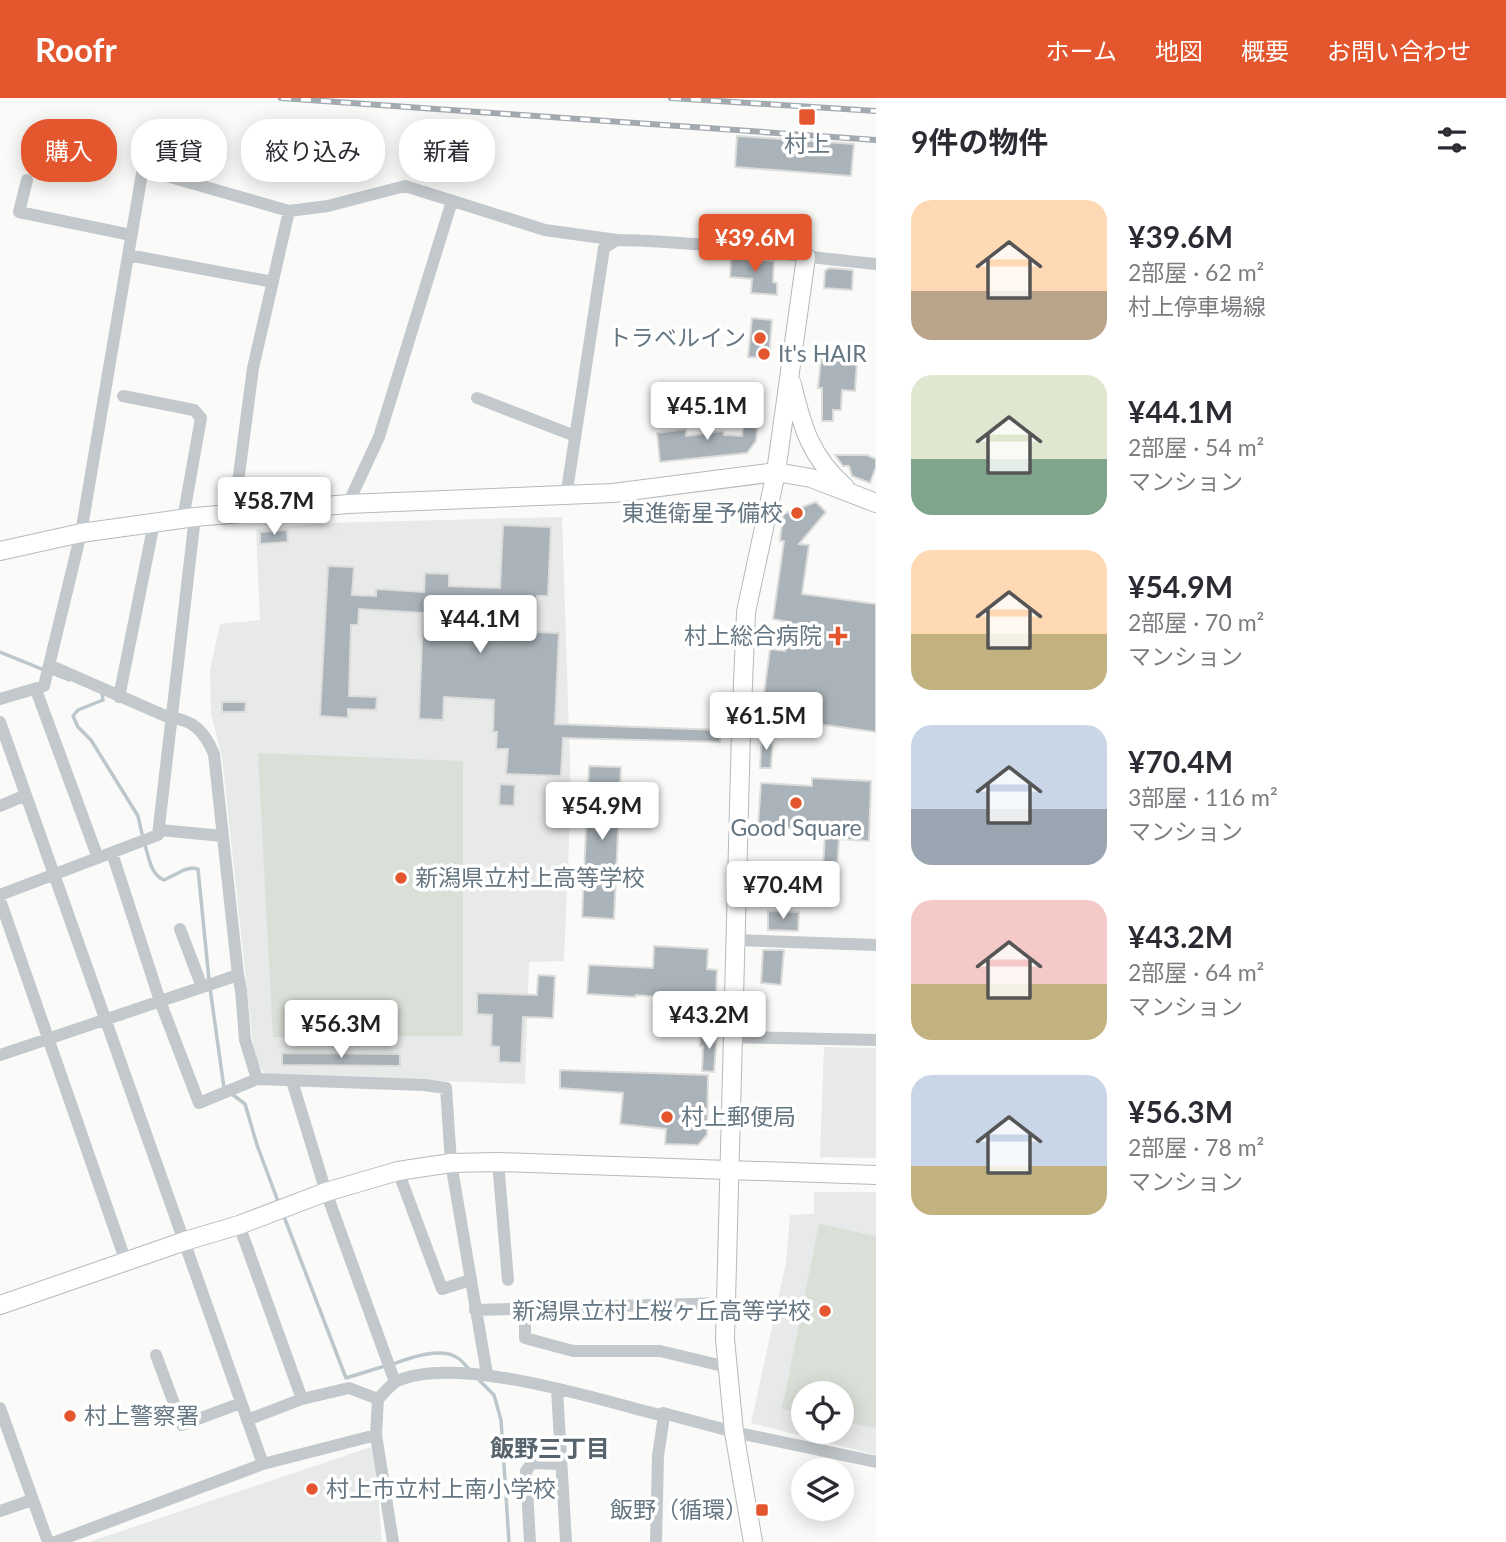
<!DOCTYPE html>
<html lang="ja">
<meta charset="utf-8">
<style>
body{margin:0;font-family:Lato,"Noto Sans JP",sans-serif;background:#f2f2f3;color:#2b2b33;height:100vh;display:flex;flex-direction:column;font-size:26px;white-space:nowrap}
*{box-sizing:border-box;margin:0}
p{font-size:23px;color:#7c7c81}
.icon{flex:none;width:38px;height:38px;fill:none;stroke:currentColor;stroke-width:2;stroke-linecap:round;stroke-linejoin:round}
.map{position:relative;flex:1;overflow:hidden}
.sheet{display:flex;flex-direction:column;background:#fff;width:630px}
.sheet>*{flex:none}
.guide{position:absolute;left:21px;top:21px;width:665px;height:63px;display:flex;gap:14px}
.fabs{position:absolute;left:791px;top:1283px;display:grid;gap:14px}
.fabs a{display:grid;place-items:center;width:63px;height:63px;border-radius:50%;background:#fff;box-shadow:0 4px 18px #0003;font-size:35px}
.price{position:absolute;translate:-50% -60px;padding:0 16px;border-radius:7px;background:#fff;color:#222;font-size:23px;line-height:46px;filter:drop-shadow(0 2px 4px #0008)}
.price::after{content:'';position:absolute;left:50%;top:42px;width:21px;height:16px;margin-left:-10px;background:inherit;clip-path:polygon(0 0,100% 0,50% 100%)}
.price.on{background:#e4572e;color:#fff}
ul{padding:0;list-style:none}
li{display:flex;align-items:center;gap:21px;height:175px;padding:0 35px}
li span{display:grid;place-items:center;flex:none;width:196px;height:140px;border-radius:21px;color:#555}
li>.icon{margin-inline-start:auto}
span .icon{width:84px;height:84px;fill:#fffc;stroke-width:1}
li b{font-size:30px}
h2{display:flex;justify-content:space-between;align-items:center;height:84px;padding:0 35px;font-size:30px}
.tag{padding:0 24px;border-radius:28px;background:#fff;box-shadow:0 4px 18px #0003;font-size:24px;line-height:63px}
.tag.on{background:#e4572e;color:#fff}
header{display:flex;align-items:center;gap:42px;box-sizing:border-box;height:98px;padding:0 35px;background:#e4572e;color:#fff}
header strong{font-size:33px}
nav{display:flex;gap:38px;margin-inline-start:auto;font-size:24px}
main{display:flex;flex:1;min-height:0}
.map>svg:first-child{display:block}
.built{fill:#e8e9e9;fill-rule:evenodd}
.green{fill:#dadfd7}
.lines{fill:none;stroke-linecap:round;stroke-linejoin:round}
.stream{stroke:#bbc7cb;stroke-width:3.5}
.building{fill:#aab3b9;stroke:#dcdcda;stroke-width:2}
.secondary-casing{stroke:#b3babf;stroke-width:20}
.street{stroke:#c3c8cc;stroke-width:12}
.secondary{stroke:#fff;stroke-width:18}
.rail-casing{stroke:#a2aab0;stroke-width:6}
.rail{stroke:#fff;stroke-width:3.5;stroke-dasharray:10;stroke-linecap:butt}
.poi-dot{fill:#e4572e;stroke:#fff;stroke-width:2.5}
.labels{text-anchor:middle;stroke-width:7;stroke-linejoin:round;paint-order:stroke}
.poi-label{font-size:23px;fill:#657683;stroke:#fff;text-anchor:end}
.neighbourhood-label{font-size:24px;font-weight:bold;fill:#57646e;stroke:#fff}
</style>
<header>
<strong>Roofr</strong>
<nav><a>ホーム</a><a>地図</a><a>概要</a><a>お問い合わせ</a></nav>
</header>
<main>
<div class="map">
<svg width="876" height="1444" viewBox="0 0 876 1444">
<rect width="100%" height="100%" fill="#fafaf8"/>
<path class="built" d="M562,419L571,696L564,863L529,864L525,986L266,976L258,967L254,957L222,659L211,616L210,572L220,526L260,522L256,431L330,425Z
M824,949L876,950V1060L820,1059Z
M814,1094H876V1357L751,1325L786,1165L790,1117L814,1116ZM803,1295H842V1334H803Z
M374,1348L382,1444H89Z"/>
<path class="green" d="M258,655L463,663V938L273,939Z
M819,1126L876,1138V1330L842,1323V1295H803V1315L782,1311Z"/>
<g class="lines">
<path class="stream" d="M0,554L69,582
M102,595L103,602L78,612L73,618L78,629L91,642L138,718L143,740
M145,747C149,760 151,777 164,782L184,772L192,770L198,771L209,882
M210,890L224,990L245,1006L257,1047L279,1106
M283,1116L346,1280L385,1268
M393,1266C410,1260 440,1249 456,1259C461,1261 465,1267 469,1271
M479,1282L494,1297L501,1322L509,1444"/>
</g>
<path class="building" d="M737,38L854,46L851,78L735,69Z
M731,159L774,163L773,184L777,185V197L751,195L752,181L730,179Z
M829,170L853,172L852,192L824,190L825,173Z
M752,220L772,222L769,260L748,259Z
M821,260L857,264L855,293L842,292L841,312H833V323H822V290H818Z
M745,313L759,315L756,343L747,355L660,364L657,335L686,331V338L723,333L724,337L742,338Z
M835,357H867L876,361V369L870,385L852,378L849,368H843Z
M816,404L826,414L799,446L809,447L802,496L876,506V634L761,618L770,551L785,553L789,524L773,521L784,443H780L783,416Z
M503,427L551,429L548,498H537L535,534L559,535L555,626L721,632L720,644L563,640L561,678L506,676L508,651H496L497,634H493L494,602L444,599L443,622L419,621L423,515L359,511L358,527H351L349,598L377,599L376,612L348,611V620L320,618L328,468L354,469L352,497L376,498V491L424,494L425,475L449,476V488L500,490Z
M287,432L288,444L260,446V434Z
M222,604H246L245,614H222Z
M762,637L773,638L771,670H760Z
M589,668L621,669L614,821L582,819Z
M812,680L871,683L869,743L839,741L837,773L832,775L823,774L825,732L758,728L761,685L812,688Z
M500,686L515,687L514,708L499,707Z
M768,813L799,814L798,833L768,832Z
M654,848L708,851L707,871L717,872L716,901H704L705,897L659,896V899L636,897L635,899L587,896L589,867L653,870Z
M763,852H784L781,887L761,885Z
M538,877L555,878L553,920L523,919L521,965L499,964V949L491,948L492,917L477,916V895L537,897Z
M701,934L717,935L714,974L702,973L703,948H700Z
M282,955L400,956V968L282,967Z
M560,972L708,977L707,1037L698,1047L665,1046L666,1031L620,1026L623,995L560,990Z"/>
<g class="lines">
<defs>
<path id="secondary" d="M792,286C802,329 811,360 845,389
M0,453L81,435L195,419L348,406L613,395L776,374L811,380L876,405
M0,1207L185,1143L239,1127L326,1094L398,1073L451,1065L498,1064L876,1077
M753,1444L734,1334L725,1241L741,634L746,514L776,374L806,159"/>
</defs>
<use href="#secondary" class="secondary-casing"/>
<path class="street" d="M142,71L289,113L328,108L405,88L545,132L617,142
M27,82L19,114L131,137
M128,157L273,184
M123,298L194,312L201,320L183,421
M477,300L575,338
M566,399L604,150L617,142C704,143 789,158 876,166
M348,406L379,339L452,103
M234,415L253,270L289,113
M49,567L170,620C194,621 205,635 214,656L238,877L241,892L245,942L257,981L424,987L446,990L451,1065L487,1276
M36,592L98,760
M119,599L154,425
M0,601L44,588L81,435L148,40
M0,624L263,1366
M0,708L26,697
M160,732L223,738
M112,755L160,903L199,1005L257,981
M0,797L158,737L195,419
M0,802L126,1164
M180,831L202,889
M735,842L876,847
M732,939L876,942
M0,957L238,877
M292,983L326,1094L395,1284
M498,1064L508,1182
M398,1073L442,1191L471,1182
M239,1127L302,1301
M475,1212L726,1205
M525,1212V1240L573,1253H660L727,1269
M156,1257L182,1327L241,1305
M557,1292L566,1444
M0,1310L48,1444
M247,1322L302,1301L349,1290L378,1301
M0,1413L32,1402
M55,1444L263,1366L376,1337
M393,1444L376,1337L378,1301C384,1295 390,1287 397,1283C458,1256 599,1302 664,1318L663,1315L734,1334L876,1364
M530,1444L526,1373L532,1365L561,1366
M656,1444L658,1358L664,1318"/>
<use href="#secondary" class="secondary"/>
<defs>
<path id="rail" d="M281,0L876,42
M671,0L876,13"/>
</defs>
<use href="#rail" class="rail-casing"/>
<use href="#rail" class="rail"/>
</g>
<g class="poi-dot">
<rect x="798" y="10" width="18" height="18" rx="3.5"/>
<circle cx="760" cy="240" r="7"/>
<circle cx="764" cy="256" r="7"/>
<circle cx="797" cy="415" r="7"/>
<path d="M834.5 527.5h7v7h7v7h-7v7h-7v-7h-7v-7h7z"/>
<circle cx="796" cy="705" r="7"/>
<circle cx="401" cy="780" r="7"/>
<circle cx="667" cy="1019" r="7"/>
<circle cx="825" cy="1213" r="7"/>
<circle cx="70" cy="1318" r="7"/>
<circle cx="312" cy="1391" r="7"/>
<rect x="755" y="1405" width="14" height="14" rx="3.5"/>
</g>
<g class="labels">
<g class="poi-label">
<text x="807" y="54" text-anchor="middle">村上</text>
<text x="746" y="248">トラベルイン</text>
<text x="778" y="264" text-anchor="start">It's HAIR</text>
<text x="783" y="423">東進衛星予備校</text>
<text x="822" y="546">村上総合病院</text>
<text x="796" y="738" text-anchor="middle">Good Square</text>
<text x="415" y="788" text-anchor="start">新潟県立村上高等学校</text>
<text x="681" y="1027" text-anchor="start">村上郵便局</text>
<text x="811" y="1221">新潟県立村上桜ヶ丘高等学校</text>
<text x="84" y="1326" text-anchor="start">村上警察署</text>
<text x="326" y="1399" text-anchor="start">村上市立村上南小学校</text>
<text x="748" y="1420">飯野（循環）</text>
</g>
<g class="neighbourhood-label">
<text x="550" y="1359">飯野三丁目</text>
</g>
</g>
</svg>
<div class="fabs">
<a><svg class="icon" aria-label="locate" viewBox="0 0 24 24"><circle cx="12" cy="12" r="6"/><path d="M12 2v4M12 18v4M2 12h4M18 12h4"/></svg></a>
<a><svg class="icon" aria-label="layers" viewBox="0 0 24 24"><path d="M12 4l9 5-9 5-9-5zM3 14l9 5 9-5"/></svg></a>
</div>
<b class="price on" style="left:755px;top:176px">¥39.6M</b>
<b class="price" style="left:707px;top:344px">¥45.1M</b>
<b class="price" style="left:274px;top:439px">¥58.7M</b>
<b class="price" style="left:480px;top:557px">¥44.1M</b>
<b class="price" style="left:766px;top:654px">¥61.5M</b>
<b class="price" style="left:602px;top:744px">¥54.9M</b>
<b class="price" style="left:783px;top:823px">¥70.4M</b>
<b class="price" style="left:709px;top:953px">¥43.2M</b>
<b class="price" style="left:341px;top:962px">¥56.3M</b>
<div class="guide">
<a class="tag on">購入</a>
<a class="tag">賃貸</a>
<a class="tag">絞り込み</a>
<a class="tag">新着</a>
</div>
</div>
<section class="sheet">
<h2>9件の物件<svg class="icon" aria-label="filters" viewBox="0 0 24 24"><path d="M4 7h16M4 17h16"/><circle cx="9" cy="7" r="2"/><circle cx="15" cy="17" r="2"/></svg></h2>
<ul>
<li><span style="background:linear-gradient(#ffd9b3 65%,#b9a48a 0)"><svg class="icon" aria-label="home" viewBox="0 0 24 24"><path d="M3 11l9-7 9 7M6 9v11h12V9"/></svg></span><div><b>¥39.6M</b><p>2部屋 · 62 m²</p><p>村上停車場線</p></div></li>
<li><span style="background:linear-gradient(#dfe7d0 60%,#7fa58c 0)"><svg class="icon" aria-label="home" viewBox="0 0 24 24"><path d="M3 11l9-7 9 7M6 9v11h12V9"/></svg></span><div><b>¥44.1M</b><p>2部屋 · 54 m²</p><p>マンション</p></div></li>
<li><span style="background:linear-gradient(#ffd9b3 60%,#c2b280 0)"><svg class="icon" aria-label="home" viewBox="0 0 24 24"><path d="M3 11l9-7 9 7M6 9v11h12V9"/></svg></span><div><b>¥54.9M</b><p>2部屋 · 70 m²</p><p>マンション</p></div></li>
<li><span style="background:linear-gradient(#c9d6e8 60%,#9aa5b1 0)"><svg class="icon" aria-label="home" viewBox="0 0 24 24"><path d="M3 11l9-7 9 7M6 9v11h12V9"/></svg></span><div><b>¥70.4M</b><p>3部屋 · 116 m²</p><p>マンション</p></div></li>
<li><span style="background:linear-gradient(#f6c9c9 60%,#c2b280 0)"><svg class="icon" aria-label="home" viewBox="0 0 24 24"><path d="M3 11l9-7 9 7M6 9v11h12V9"/></svg></span><div><b>¥43.2M</b><p>2部屋 · 64 m²</p><p>マンション</p></div></li>
<li><span style="background:linear-gradient(#c9d6e8 65%,#c2b280 0)"><svg class="icon" aria-label="home" viewBox="0 0 24 24"><path d="M3 11l9-7 9 7M6 9v11h12V9"/></svg></span><div><b>¥56.3M</b><p>2部屋 · 78 m²</p><p>マンション</p></div></li>
</ul>
</section>
</main>
